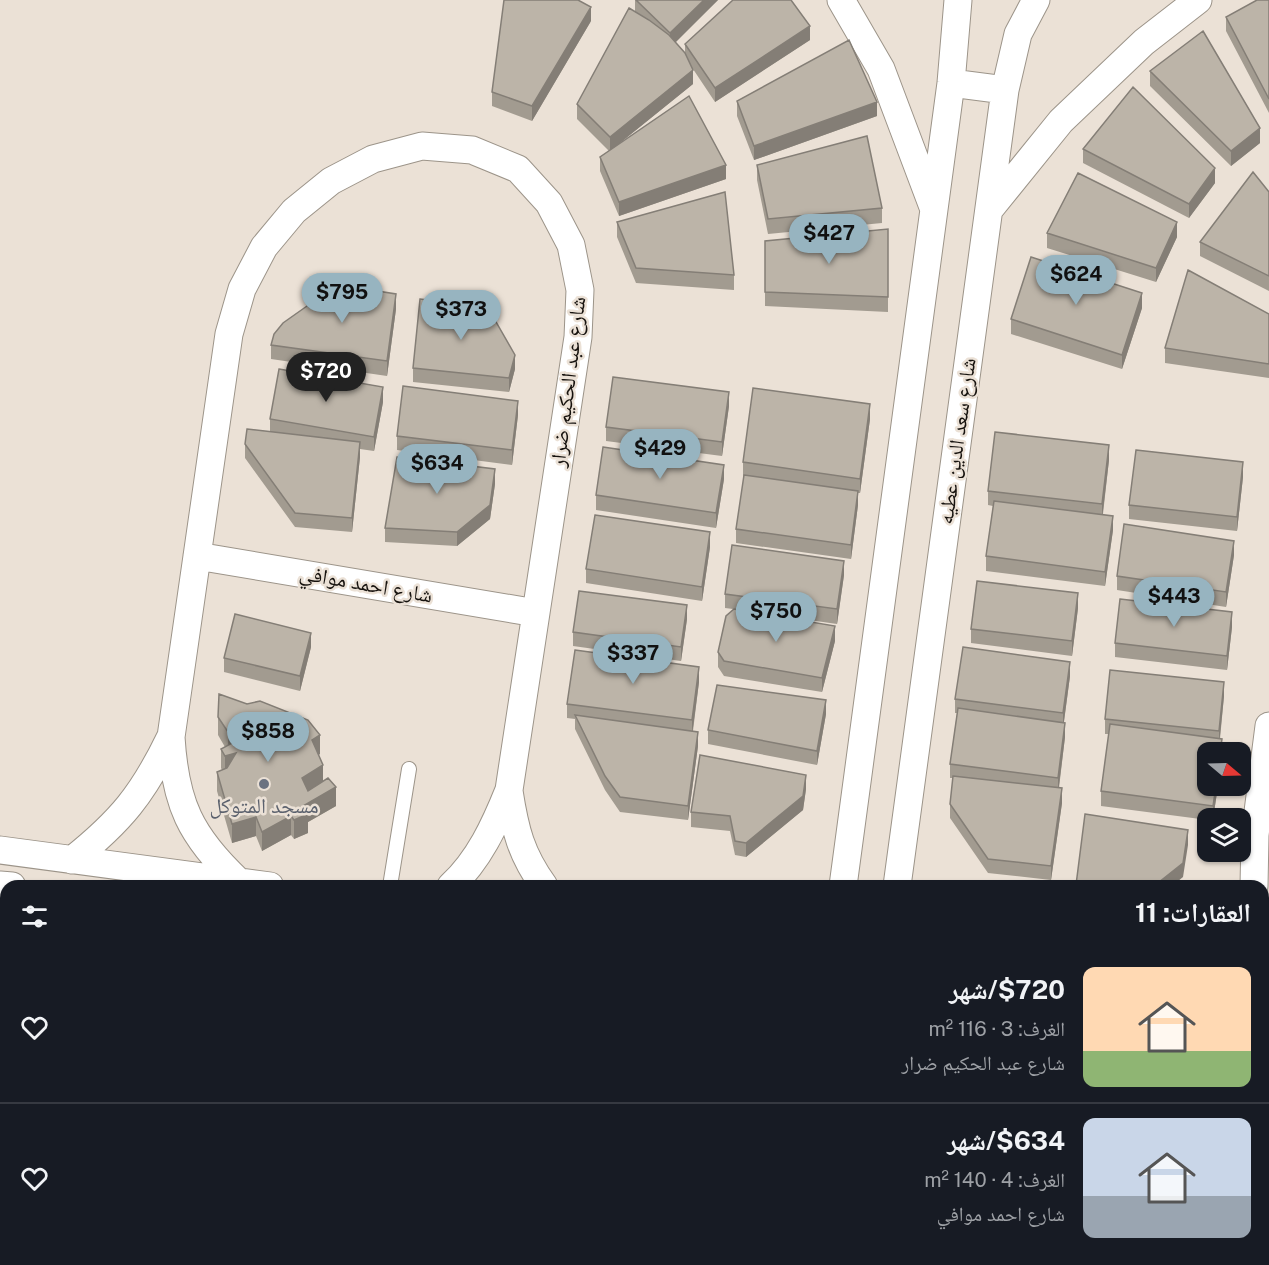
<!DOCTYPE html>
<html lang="ar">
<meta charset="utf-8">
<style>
body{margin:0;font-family:"Public Sans","Noto Naskh Arabic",sans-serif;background:#20242c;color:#f1f3f6;direction:rtl;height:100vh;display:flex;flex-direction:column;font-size:22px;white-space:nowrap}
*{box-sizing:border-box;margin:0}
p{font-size:20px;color:#9ea1a6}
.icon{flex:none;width:33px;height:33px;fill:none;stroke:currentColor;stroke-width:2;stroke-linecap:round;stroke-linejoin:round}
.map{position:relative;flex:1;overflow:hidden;direction:ltr}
.side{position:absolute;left:0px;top:880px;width:1269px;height:386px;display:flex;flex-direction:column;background:#171b24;border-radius:18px 18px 0 0;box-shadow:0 2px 4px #0004;direction:rtl}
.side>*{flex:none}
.needle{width:39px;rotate:109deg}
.tools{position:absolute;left:1197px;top:742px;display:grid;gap:12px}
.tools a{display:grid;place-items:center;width:54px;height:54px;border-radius:12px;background:#171b24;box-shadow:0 2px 4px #0004;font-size:30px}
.price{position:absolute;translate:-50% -51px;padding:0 14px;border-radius:21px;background:#97b4c0;color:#111;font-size:20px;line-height:39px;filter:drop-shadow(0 2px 3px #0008)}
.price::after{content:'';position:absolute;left:50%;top:36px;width:18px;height:14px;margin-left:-9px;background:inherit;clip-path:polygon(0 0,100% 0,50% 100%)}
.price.active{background:#222;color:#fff}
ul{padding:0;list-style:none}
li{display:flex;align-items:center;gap:18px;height:150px;padding:0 18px}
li+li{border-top:2px solid #363941}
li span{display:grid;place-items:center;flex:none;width:168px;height:120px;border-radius:12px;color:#555}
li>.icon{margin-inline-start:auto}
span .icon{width:72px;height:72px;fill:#fffc;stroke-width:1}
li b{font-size:26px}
h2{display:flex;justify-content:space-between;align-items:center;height:72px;padding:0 18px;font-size:26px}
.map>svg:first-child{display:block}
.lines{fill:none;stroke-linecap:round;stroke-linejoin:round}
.service-casing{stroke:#9c9489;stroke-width:16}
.minor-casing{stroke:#9c9489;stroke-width:29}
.tertiary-casing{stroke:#9c9489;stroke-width:35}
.service{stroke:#fff;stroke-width:14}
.minor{stroke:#fff;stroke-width:27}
.tertiary{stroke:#fff;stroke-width:33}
.wall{fill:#a29b90}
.shaded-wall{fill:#847e76}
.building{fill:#bcb4a8;stroke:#847e76;stroke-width:1.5}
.worship-dot{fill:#6b7280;stroke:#ebe1d6;stroke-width:2}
.labels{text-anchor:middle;stroke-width:5;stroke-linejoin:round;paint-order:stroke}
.street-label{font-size:21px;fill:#16120e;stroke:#ebe1d6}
.worship-label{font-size:21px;fill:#5b616d;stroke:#ebe1d6}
</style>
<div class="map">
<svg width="1269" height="1265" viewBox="0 0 1269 1265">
<rect width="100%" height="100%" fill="#ebe1d6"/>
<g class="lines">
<defs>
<path id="service" d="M390,886L409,769"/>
<path id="minor" d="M841,0L881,69L933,207
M951,83L1005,90
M989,210L1061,121L1144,42L1198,0
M197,556L536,613
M509,791C515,830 521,854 544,886
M0,850L270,886
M72,860C121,821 143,794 170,738
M239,882C190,836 175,803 171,737L229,334L242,289L264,247L294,211L331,181L373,159L422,146L472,150L518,169L549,203L571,245L580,290L578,337L509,790C495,825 479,860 451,886
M0,885L12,886
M843,886L951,83L958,0
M897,886L1005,90L1018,34L1036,0
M1254,886L1255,835L1269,726
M1263,933L1269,952
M1263,1021L1269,1022
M1263,1055H1269
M846,1260L847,1265
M785,1265L787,1260"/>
<path id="tertiary" d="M0,1214L6,1215
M335,1260L371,1265"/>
</defs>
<use href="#service" class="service-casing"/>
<use href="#minor" class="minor-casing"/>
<use href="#tertiary" class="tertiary-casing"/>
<use href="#service" class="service"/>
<use href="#minor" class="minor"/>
<use href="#tertiary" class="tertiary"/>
</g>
<path class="wall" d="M635,0H718L675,42L685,53V44L810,40L715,102L693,69V84L620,143L726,179L619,216L600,171V157L609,151L577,119V104L635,11Z
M1269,0V113L1226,31V17Z
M591,21L532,121L492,106V92Z
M1150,71L1260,143L1231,166L1150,86Z
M737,101L877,116L754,160L737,116Z
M1083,149L1215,183L1189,218L1083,163Z
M757,165L882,208V223L768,234L757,180Z
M1269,192V291L1200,256V242Z
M617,222L734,275V290L636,283L617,237Z
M888,229V312L765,306V241Z
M1047,233L1177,237L1156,282L1047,248Z
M1142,308L1122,369L1011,334V319Z
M396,309L387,376L271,359V345Z
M1269,314V378L1165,363V348Z
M413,368L515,369L509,392L413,382Z
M383,402L374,451L360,449V457L352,532L295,527L245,458V444L270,431V419Z
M729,406L722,456L606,441V427Z
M518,415L512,465L397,450V436Z
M870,419L860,493H858V505L851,559L736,543V529L744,476H743V462Z
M1109,460L1103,514L1113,530L1105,586L986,571V556L993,506L988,505V491Z
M1243,477L1237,531L1129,519V505Z
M724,479L716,528L596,510V495Z
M495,484L490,519L457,546L385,542V528Z
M710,547L702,601L586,583V569Z
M1234,555L1226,607L1117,590V576Z
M844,575L837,624L747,611L835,641L822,692L724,676L718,667V652L733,609L725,608V594Z
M1078,608L1072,656L971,643V629Z
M687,619L681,661L573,646V632Z
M1232,627L1227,670L1115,657V643Z
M311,647L300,691L224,672V658Z
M1070,676L1064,722L1065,737L1059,788L1062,803L1051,880L988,873L950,818V804L953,778H950V764L957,713H955V699Z
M699,682L693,731L698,746L688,820L620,812L605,790L575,729V719L567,718V704Z
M1224,696L1220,739L1222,753L1208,786H1218L1213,819H1208V820L1101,806V791L1109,734H1105V719Z
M826,714L817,765L708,744V730Z
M218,717L320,754L318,755L323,782L336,806L308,822V833L294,839L291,835L262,851L256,836L232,843L217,791V772L222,770L221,768V749L225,747L218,735Z
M806,789L803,810L746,857L735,855L730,831L691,827V812Z
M6,916V1032L0,1031V922Z
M0,1045H6V1182L0,1176Z
M540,1260H592V1265H573Z
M962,1260H1034V1265H967Z"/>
<path class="shaded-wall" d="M704,0H718L670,48V33Z
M591,7V21L532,121V106Z
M810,26V40L715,102V88Z
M693,70V84L610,151V137Z
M877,102V116L754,160V146Z
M1260,128V143L1231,166V151Z
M726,165V179L619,216V202Z
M1215,168V183L1189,218V204Z
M1177,222V237L1156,282V268Z
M1142,293V308L1122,369V355Z
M396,294V309L387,376V361Z
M515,355V369L509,392V378Z
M383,387V402L374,451V437Z
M729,392V406L722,456V442Z
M518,401V415L512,465V450Z
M870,404V419L860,493V479Z
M360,442V457L352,532V518Z
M1109,445V460L1102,519V504Z
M1243,462V477L1237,531V517Z
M724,465V479L716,528V513Z
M495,469V484L490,519L457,546V532Z
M858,491V505L851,559V545Z
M1113,516V530L1105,586V572Z
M710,532V547L702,601V587Z
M1234,541V555L1226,607V592Z
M844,561V575L837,624V609Z
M1078,593V608L1072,656V641Z
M687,605V619L681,661V647Z
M1232,612V627L1227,670V656Z
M835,626V641L822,692V678Z
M311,633V647L300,691V676Z
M1070,662V676L1063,728V713Z
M699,667V682L692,735V720Z
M1224,682V696L1219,745V731Z
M826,700V714L817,765V751Z
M1065,723V737L1058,793V778Z
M232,730V749L228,751V732Z
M698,732V746L688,820V806Z
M320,735V754L312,759V740Z
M236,753L225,775V756Z
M323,765V784L302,797V778Z
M806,775V789L803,810L746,857V843Z
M1216,786H1218L1213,819V806Z
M336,787V806L308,822V833L294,839V820L303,806Z
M1062,788V803L1051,880V866Z
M291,816V835L262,851V832Z
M256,817V836L232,843V824Z
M1188,830V845L1183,877L1172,886H1154Z
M1269,1070V1085L1263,1126V1112Z
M613,1260H622L613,1265Z"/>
<path class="building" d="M504,0H578L591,7L532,106L492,92Z
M636,0H704L670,33Z
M733,0H791L810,26L715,88L685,44Z
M1257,0H1269V99L1226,17Z
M629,8L649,20L669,35L685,53L693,70L610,137L577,104Z
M1203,31L1260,128L1231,151L1150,71Z
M849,40L877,102L754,146L737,101Z
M1133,87L1215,168L1189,204L1083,149Z
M689,96L726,165L619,202L600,157Z
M867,136L882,208L768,219L757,165Z
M1253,172L1269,192V276L1200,242Z
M1078,173L1177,222L1156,268L1047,233Z
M725,192L734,275L636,268L617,222Z
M888,229V297L765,292V241Z
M1031,257L1142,293L1122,355L1011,319Z
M1188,270L1269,314V364L1165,348Z
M333,284L396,294L387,361L271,345L274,334L283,323L307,306Z
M420,299L488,308L515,355L509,378L413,368Z
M279,369L383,387L374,437L270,419Z
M613,377L729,392L722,442L606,427Z
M403,386L518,401L512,450L397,436Z
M753,388L870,404L860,479L743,462Z
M247,429L360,442L352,518L295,513L245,444Z
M995,432L1109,445L1102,504L988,491Z
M603,447L724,465L716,513L596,495Z
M1136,450L1243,462L1237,517L1129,505Z
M397,457L495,469L490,505L457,532L385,528Z
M744,475L858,491L851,545L736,529Z
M994,501L1113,516L1105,572L986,556Z
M595,515L710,532L702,587L586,569Z
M1124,524L1234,541L1226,592L1117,576Z
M732,545L844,561L837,609L725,594Z
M977,581L1078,593L1072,641L971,629Z
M579,591L687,605L681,647L573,632Z
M1120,599L1232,612L1227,656L1115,643Z
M734,609L835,626L822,678L724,661L718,652L726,616Z
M235,614L311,633L300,676L224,658Z
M963,647L1070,662L1063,713L955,699Z
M575,650L699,667L692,720L567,704Z
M1110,670L1224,682L1219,731L1105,719Z
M717,685L826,700L817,751L708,730Z
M219,694L247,704L260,701L308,720L320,735L312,740L323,765L302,778L308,791L328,778L336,787L303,806L308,814L294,820L291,816L262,832L256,817L232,824L217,772L227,768L236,753L225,756L221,749L236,741L232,730L228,732L218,717Z
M958,708L1065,723L1058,778L950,764Z
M575,715L698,732L688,806L620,797L605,776Z
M1110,724L1222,739L1220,753H1208V786H1216L1213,806L1101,791Z
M700,755L806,775L803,796L746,843L735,841L730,816L691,812Z
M953,776L1062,788L1051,866L988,859L950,804Z
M1085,814L1188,830L1183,863L1154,886H1082L1076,885Z
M6,916V1017H0V922Z
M0,1045H6V1167L0,1162Z
M1263,1069L1269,1070L1263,1112Z
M976,1260H1032V1265H981Z
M1045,1260H1101L1100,1265H1045Z
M1122,1260H1172L1171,1265H1121Z
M1197,1260H1248V1265H1197Z"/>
<circle class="worship-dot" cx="264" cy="784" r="6"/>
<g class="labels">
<g class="street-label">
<text transform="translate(568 382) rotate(-83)" y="7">شارع عبد الحكيم ضرار</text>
<text transform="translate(957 441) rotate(-82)" y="7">شارع سعد الدين عطيه</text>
<text transform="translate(366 584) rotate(10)" y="7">شارع احمد موافي</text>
</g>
<g class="worship-label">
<text x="264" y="813">مسجد المتوكل</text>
</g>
</g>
</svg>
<div class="tools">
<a><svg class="needle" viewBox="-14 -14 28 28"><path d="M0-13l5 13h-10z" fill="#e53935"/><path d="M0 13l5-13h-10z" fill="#9ea1a6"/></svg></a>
<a><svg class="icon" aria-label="layers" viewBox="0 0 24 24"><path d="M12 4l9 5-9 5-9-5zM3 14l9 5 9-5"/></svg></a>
</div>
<b class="price" style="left:829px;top:265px">$427</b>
<b class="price" style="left:1076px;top:306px">$624</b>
<b class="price" style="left:342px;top:324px">$795</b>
<b class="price" style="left:461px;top:341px">$373</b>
<b class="price active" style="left:326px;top:403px">$720</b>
<b class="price" style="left:660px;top:480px">$429</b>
<b class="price" style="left:437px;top:495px">$634</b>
<b class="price" style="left:1174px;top:628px">$443</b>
<b class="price" style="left:776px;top:643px">$750</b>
<b class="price" style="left:633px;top:685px">$337</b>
<b class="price" style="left:268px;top:763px">$858</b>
<section class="side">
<h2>العقارات: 11<svg class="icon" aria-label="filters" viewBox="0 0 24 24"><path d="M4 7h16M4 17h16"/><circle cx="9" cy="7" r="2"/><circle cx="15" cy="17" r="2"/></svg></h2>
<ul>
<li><span style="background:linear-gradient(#ffd9b3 70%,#8fb573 0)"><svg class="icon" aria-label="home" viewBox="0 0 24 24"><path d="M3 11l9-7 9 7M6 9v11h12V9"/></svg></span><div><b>$720/شهر</b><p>الغرف: 3 · 116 m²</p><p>شارع عبد الحكيم ضرار</p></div><svg class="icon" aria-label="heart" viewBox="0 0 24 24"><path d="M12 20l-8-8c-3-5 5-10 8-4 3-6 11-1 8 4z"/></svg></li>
<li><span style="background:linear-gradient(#c9d6e8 65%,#9aa5b1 0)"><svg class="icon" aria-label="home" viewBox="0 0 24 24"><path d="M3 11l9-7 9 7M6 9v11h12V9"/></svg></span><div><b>$634/شهر</b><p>الغرف: 4 · 140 m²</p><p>شارع احمد موافي</p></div><svg class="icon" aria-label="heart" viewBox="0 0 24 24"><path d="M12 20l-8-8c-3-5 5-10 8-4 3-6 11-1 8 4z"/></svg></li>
</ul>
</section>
</div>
